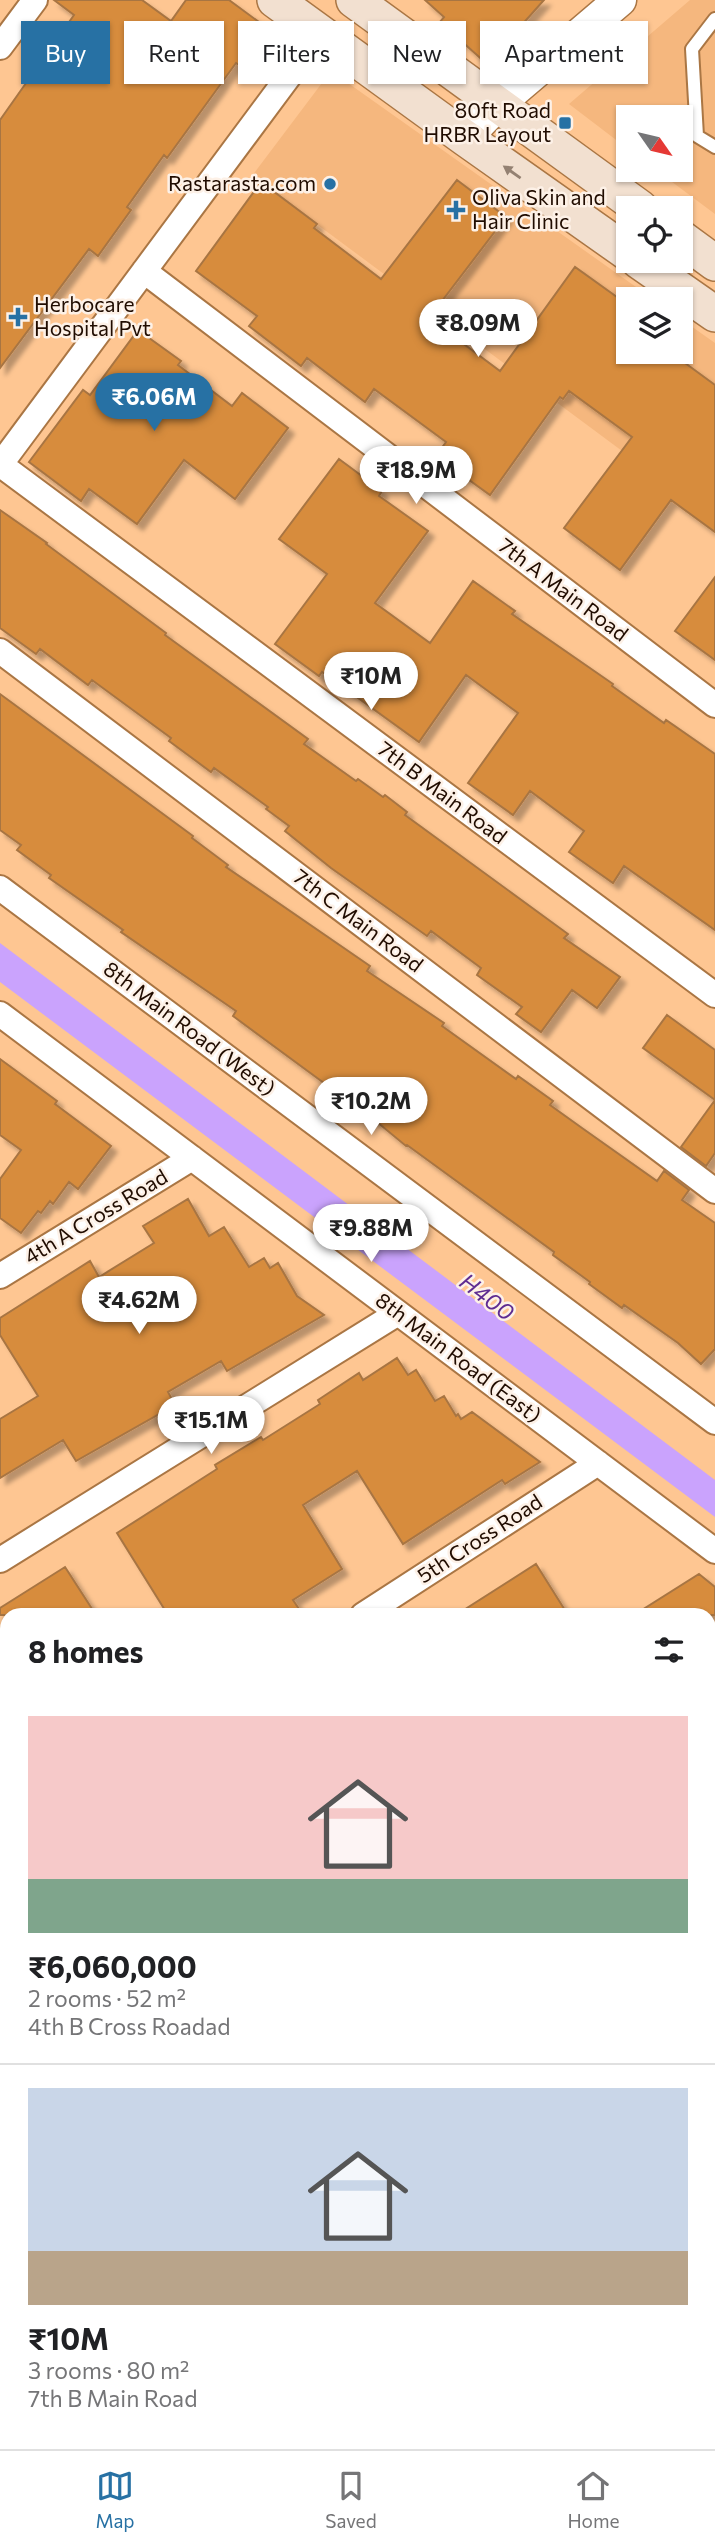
<!DOCTYPE html>
<meta charset="utf-8">
<style>
body{margin:0;font-family:Commissioner,sans-serif;background:#f2f2f2;color:#202124;height:100vh;display:flex;flex-direction:column;font-size:26px;white-space:nowrap}
*{box-sizing:border-box;margin:0}
p{font-size:23px;color:#757577}
.icon{flex:none;width:38px;height:38px;fill:none;stroke:currentColor;stroke-width:2;stroke-linecap:round;stroke-linejoin:round}
.map{position:relative;flex:1;overflow:hidden}
.sheet{position:absolute;left:0px;top:1608px;width:716px;height:842px;display:flex;flex-direction:column;background:#fff;border-radius:21px 21px 0 0;box-shadow:0 2px 5px #0004}
.sheet>*{flex:none}
.guide{position:absolute;left:21px;top:21px;width:674px;height:63px;display:flex;gap:14px}
.needle{width:46px;rotate:124deg}
.buttons{position:absolute;left:616px;top:105px;display:grid;gap:14px}
.buttons a{display:grid;place-items:center;width:77px;height:77px;border-radius:0px;background:#fff;box-shadow:0 2px 5px #0004;font-size:35px}
.price{position:absolute;translate:-50% -60px;padding:0 16px;border-radius:24px;background:#fff;color:#222;font-size:23px;line-height:46px;filter:drop-shadow(0 2px 4px #0008)}
.price::after{content:'';position:absolute;left:50%;top:42px;width:21px;height:16px;margin-left:-10px;background:inherit;clip-path:polygon(0 0,100% 0,50% 100%)}
.price.on{background:#2771a4;color:#fff}
ul{padding:0;list-style:none}
li{display:grid;align-content:center;gap:14px;height:371px;padding:0 28px}
li+li{border-top:2px solid #e0e0e0}
li span{display:grid;place-items:center;height:217px;border-radius:0px;color:#555}
li>.icon{margin-inline-start:auto}
span .icon{width:126px;height:126px;fill:#fffc;stroke-width:1}
li b{font-size:30px}
h2{display:flex;justify-content:space-between;align-items:center;height:84px;padding:0 28px;font-size:30px}
.tag{padding:0 24px;border-radius:0px;background:#fff;box-shadow:0 2px 5px #0004;font-size:24px;line-height:63px}
.tag.on{background:#2771a4;color:#fff}
.tabs{display:flex;justify-content:space-around;align-items:center;height:98px;border-top:2px solid #e0e0e0;background:#fff;font-size:19px;color:#757577}
.tabs a{display:grid;justify-items:center;gap:4px}
.tabs .on{color:#2771a4}
.map>svg:first-child{display:block}
.built{fill:#f5b77e}
.water{fill:#caa3fd}
.building{fill:#d78c3e;stroke:#a87543;stroke-width:2;filter:url(#shadow)}
.lines{fill:none;stroke-linecap:round;stroke-linejoin:round}
.service-casing{stroke:#aa7644;stroke-width:16}
.minor-casing{stroke:#aa7644;stroke-width:28}
.tertiary-casing{stroke:#aa7644;stroke-width:35}
.secondary-casing{stroke:#aa7644;stroke-width:38}
.trunk-casing{stroke:#fff;stroke-width:42}
.service{stroke:#fff;stroke-width:12}
.minor{stroke:#fff;stroke-width:24}
.tertiary{stroke:#fff;stroke-width:32}
.secondary{stroke:#f2e0d0;stroke-width:35}
.trunk{stroke:#dcac80;stroke-width:38}
.oneway{fill:#948172}
.poi-dot{fill:#2771a4;stroke:#fdf1e7;stroke-width:2.5}
.labels{text-anchor:middle;stroke-width:5;stroke-linejoin:round;paint-order:stroke}
.poi-label{font-size:21px;fill:#200c00;stroke:#fdf1e7;text-anchor:end}
.street-label{font-size:21px;fill:#200c00;stroke:#fdf1e7}
.water-label{font-size:23px;font-style:italic;fill:#5f2c91;stroke:#fdf1e7}
</style>
<div class="map">
<svg width="715" height="2449" viewBox="0 0 715 2449">
<defs>
<filter id="shadow"><feDropShadow dx="6" dy="6" stdDeviation="2" flood-color="#0004"/></filter>
</defs>
<rect width="100%" height="100%" fill="#fec692"/>
<path class="built" d="M690,0H715V214L656,170H681V117H628V149L569,104Z
M331,71L653,299H628V352H681V319L715,343V520L252,176Z"/>
<path class="water" d="M0,943L715,1480V1517L0,982Z"/>
<path class="building" d="M54,0H142L171,21L186,0H229L267,28L239,65L236,63L167,158L164,155L127,207L131,210L98,256L89,249L0,368V120L74,15Z
M425,0H544L487,64L440,22L444,17Z
M457,180L506,217L429,318L500,371L575,267L628,305V352H670L715,385V532L671,500L620,570L564,528L632,437L569,391L563,399L560,397L490,495L436,456L446,442L374,389L365,402L307,358L301,366L249,326L257,316L196,271L261,182L317,224L314,228L381,279Z
M138,330L181,361L178,365L232,406L242,393L288,428L235,499L184,460L137,524L89,489L81,501L29,462L83,390L90,395Z
M339,459L382,491L379,496L428,531L375,603L430,643L473,581L515,611L512,614L613,684L612,686L664,723L666,720L715,754V930L624,866L613,883L569,852L584,831L530,791L513,815L468,783L518,713L466,675L419,742L322,672L319,676L275,644L327,574L279,539Z
M0,510L47,543L46,544L166,633L165,635L308,739L304,744L356,781L358,779L383,797L385,795L407,812L405,815L568,934L564,938L620,977L597,1008L572,990L541,1032L516,1014L522,1007L477,975L481,968L431,931L427,936L331,868L285,831L289,826L266,809L268,807L214,768L211,772L169,741L171,738L92,680L88,685L40,649L36,654L0,628Z
M715,577V660L675,631Z
M0,694L193,836L192,838L228,865L226,867L370,966L367,971L444,1023L442,1026L516,1079L518,1076L553,1101L550,1105L582,1128L657,1181L664,1171L689,1190L682,1200L715,1223V1349L701,1364L678,1343L624,1305L622,1308L589,1284L590,1282L553,1255L554,1252L407,1145L406,1146L377,1122L233,1016L236,1011L121,932L123,930L49,878L51,875L17,850L21,845L0,830Z
M667,1015L715,1050V1153L706,1166L681,1147L715,1100L643,1048Z
M0,1059L57,1101L55,1104L111,1146L78,1189L69,1182L53,1204L50,1201L41,1213L38,1211L21,1233L0,1218V1179L21,1150L0,1135Z
M188,1199L209,1236L224,1227L249,1267L264,1258L270,1268L278,1263L297,1296L324,1315L227,1371L221,1361L168,1392L175,1405L76,1461L63,1440L0,1478V1419L38,1396L0,1335V1318L90,1261L99,1277L154,1243L143,1226Z
M397,1358L408,1375L416,1370L435,1401L444,1396L456,1416L458,1414L461,1419L472,1412L540,1462L505,1484L502,1480L403,1544L357,1471L303,1505L342,1569L293,1600L303,1615H168L117,1533L217,1469L215,1465L261,1437L263,1440L320,1404L318,1400L359,1373L363,1380Z
M536,1564L568,1615H456Z
M65,1567L96,1615H0V1608Z
M699,1574L715,1587V1615H634Z"/>
<g class="lines">
<defs>
<path id="service" d="M715,19L692,49L697,136L715,147"/>
<path id="minor" d="M0,47L35,0
M144,271L715,705
M0,465L321,33
M1,465L715,995
M0,651L715,1191
M0,888L715,1422
M0,1014L715,1551
M0,1276L192,1158
M0,1560L398,1313
M363,1615L598,1463
M0,1851L7,1846
M505,2443L510,2449"/>
<path id="tertiary" d="M465,138L498,104L620,0
M709,1764L715,1760
M709,2140L715,2136
M0,2205L7,2201
M207,2449L217,2443"/>
<path id="secondary" d="M275,0L465,138L628,253
M354,0L640,208
M681,238L715,263
M639,261L715,314"/>
<path id="trunk" d="M709,1832L715,1828
M709,1885L715,1881
M709,2002L715,1998
M709,2044L715,2040
M0,2328L7,2324
M0,2442L7,2438
M54,2443L58,2449"/>
</defs>
<use href="#service" class="service-casing"/>
<use href="#minor" class="minor-casing"/>
<use href="#tertiary" class="tertiary-casing"/>
<use href="#secondary" class="secondary-casing"/>
<use href="#trunk" class="trunk-casing"/>
<use href="#service" class="service"/>
<use href="#minor" class="minor"/>
<use href="#tertiary" class="tertiary"/>
<use href="#secondary" class="secondary"/>
<use href="#trunk" class="trunk"/>
</g>
<defs><path id="oneway-solid" d="M-6-.8H1V-3.2L6.5 0L1 3.2V.8H-6Z" transform="scale(1.75)"/></defs>
<use class="oneway" href="#oneway-solid" transform="translate(512 172) rotate(-145)"/>
<g class="poi-dot">
<rect x="558" y="116" width="14" height="14" rx="3.5"/>
<circle cx="330" cy="184" r="7"/>
<path d="M452.5 199.5h7v7h7v7h-7v7h-7v-7h-7v-7h7z"/>
<path d="M14.5 306.5h7v7h7v7h-7v7h-7v-7h-7v-7h7z"/>
</g>
<g class="labels">
<g class="poi-label">
<text x="551" y="118">80ft Road<tspan x="551" dy="24">HRBR Layout</tspan></text>
<text x="316" y="191">Rastarasta.com</text>
<text x="472" y="205" text-anchor="start">Oliva Skin and<tspan x="472" dy="24">Hair Clinic</tspan></text>
<text x="34" y="312" text-anchor="start">Herbocare<tspan x="34" dy="24">Hospital Pvt</tspan></text>
</g>
<g class="street-label">
<text transform="translate(563 590) rotate(37)" y="7">7th A Main Road</text>
<text transform="translate(442 793) rotate(37)" y="7">7th B Main Road</text>
<text transform="translate(358 921) rotate(37)" y="7">7th C Main Road</text>
<text transform="translate(189 1029) rotate(37)" y="7">8th Main Road (West)</text>
<text transform="translate(96 1217) rotate(-31)" y="7">4th A Cross Road</text>
<text transform="translate(458 1358) rotate(37)" y="7">8th Main Road (East)</text>
<text transform="translate(480 1539) rotate(-33)" y="7">5th Cross Road</text>
</g>
<g class="water-label">
<text transform="translate(487 1297) rotate(37)" y="8">H400</text>
</g>
</g>
</svg>
<div class="buttons">
<a><svg class="needle" viewBox="-14 -14 28 28"><path d="M0-13l5 13h-10z" fill="#e53935"/><path d="M0 13l5-13h-10z" fill="#757577"/></svg></a>
<a><svg class="icon" aria-label="locate" viewBox="0 0 24 24"><circle cx="12" cy="12" r="6"/><path d="M12 2v4M12 18v4M2 12h4M18 12h4"/></svg></a>
<a><svg class="icon" aria-label="layers" viewBox="0 0 24 24"><path d="M12 4l9 5-9 5-9-5zM3 14l9 5 9-5"/></svg></a>
</div>
<b class="price" style="left:478px;top:359px">₹8.09M</b>
<b class="price on" style="left:154px;top:433px">₹6.06M</b>
<b class="price" style="left:416px;top:506px">₹18.9M</b>
<b class="price" style="left:371px;top:712px">₹10M</b>
<b class="price" style="left:371px;top:1137px">₹10.2M</b>
<b class="price" style="left:371px;top:1264px">₹9.88M</b>
<b class="price" style="left:139px;top:1336px">₹4.62M</b>
<b class="price" style="left:211px;top:1456px">₹15.1M</b>
<div class="guide">
<a class="tag on">Buy</a>
<a class="tag">Rent</a>
<a class="tag">Filters</a>
<a class="tag">New</a>
<a class="tag">Apartment</a>
</div>
<section class="sheet">
<h2>8 homes<svg class="icon" aria-label="filters" viewBox="0 0 24 24"><path d="M4 7h16M4 17h16"/><circle cx="9" cy="7" r="2"/><circle cx="15" cy="17" r="2"/></svg></h2>
<ul>
<li><span style="background:linear-gradient(#f6c9c9 75%,#7fa58c 0)"><svg class="icon" aria-label="home" viewBox="0 0 24 24"><path d="M3 11l9-7 9 7M6 9v11h12V9"/></svg></span><div><b>₹6,060,000</b><p>2 rooms · 52 m²</p><p>4th B Cross Roadad</p></div></li>
<li><span style="background:linear-gradient(#c9d6e8 75%,#b9a48a 0)"><svg class="icon" aria-label="home" viewBox="0 0 24 24"><path d="M3 11l9-7 9 7M6 9v11h12V9"/></svg></span><div><b>₹10M</b><p>3 rooms · 80 m²</p><p>7th B Main Road</p></div></li>
</ul>
</section>
</div>
<nav class="tabs">
<a class="on"><svg class="icon" aria-label="map" viewBox="0 0 24 24"><path d="M3 6l6-2 6 2 6-2v14l-6 2-6-2-6 2zM9 4v14M15 6v14"/></svg>Map</a>
<a><svg class="icon" aria-label="saved" viewBox="0 0 24 24"><path d="M7 4h10v16l-5-4-5 4z"/></svg>Saved</a>
<a><svg class="icon" aria-label="home" viewBox="0 0 24 24"><path d="M3 11l9-7 9 7M6 9v11h12V9"/></svg>Home</a>
</nav>
